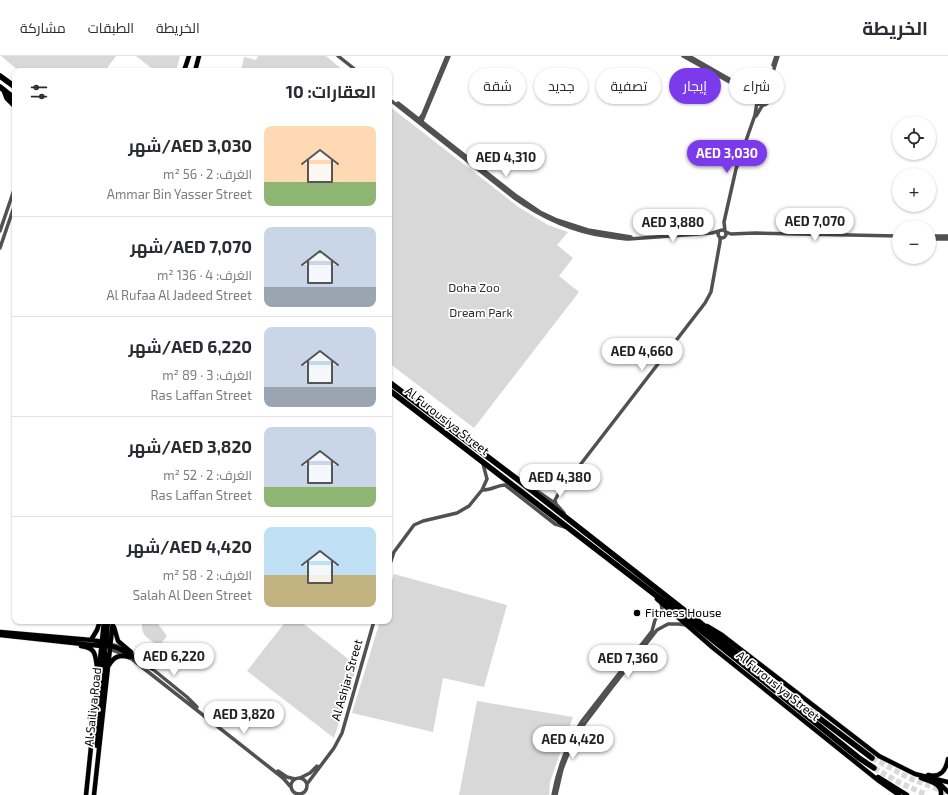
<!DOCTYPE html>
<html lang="ar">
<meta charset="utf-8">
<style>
body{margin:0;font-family:"Exo 2",Cairo,sans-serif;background:#f7f7f7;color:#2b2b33;direction:rtl;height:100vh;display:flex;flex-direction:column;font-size:15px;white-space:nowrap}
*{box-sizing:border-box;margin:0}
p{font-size:13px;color:#7c7c81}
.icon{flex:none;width:22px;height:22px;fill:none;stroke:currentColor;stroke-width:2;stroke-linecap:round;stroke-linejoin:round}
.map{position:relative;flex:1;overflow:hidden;direction:ltr}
.side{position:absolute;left:12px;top:12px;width:380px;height:556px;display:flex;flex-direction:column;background:#fff;border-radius:8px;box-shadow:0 1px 3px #0004;direction:rtl}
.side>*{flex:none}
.banner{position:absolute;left:404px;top:12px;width:380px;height:36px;direction:rtl;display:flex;gap:8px}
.controls{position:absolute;left:892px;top:60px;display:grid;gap:8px}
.controls a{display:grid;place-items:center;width:44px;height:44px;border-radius:50%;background:#fff;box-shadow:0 1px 3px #0004;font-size:20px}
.price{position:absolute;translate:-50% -34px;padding:0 9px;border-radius:14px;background:#fff;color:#222;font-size:13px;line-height:26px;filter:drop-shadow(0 1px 2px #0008)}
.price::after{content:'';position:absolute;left:50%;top:24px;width:12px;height:9px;margin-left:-6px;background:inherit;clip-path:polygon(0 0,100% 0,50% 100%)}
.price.active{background:#7c3aed;color:#fff}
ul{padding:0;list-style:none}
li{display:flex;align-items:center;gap:12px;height:100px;padding:0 16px}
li+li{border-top:1px solid #e1e1e2}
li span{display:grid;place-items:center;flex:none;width:112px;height:80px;border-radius:8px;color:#555}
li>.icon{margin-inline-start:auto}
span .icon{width:48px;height:48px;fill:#fffc;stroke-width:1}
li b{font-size:17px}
h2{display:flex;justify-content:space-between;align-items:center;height:48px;padding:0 16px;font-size:17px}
.chip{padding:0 14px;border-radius:18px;background:#fff;box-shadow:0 1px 3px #0004;font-size:14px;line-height:36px}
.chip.active{background:#7c3aed;color:#fff}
header{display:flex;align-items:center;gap:24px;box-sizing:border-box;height:56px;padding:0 20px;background:#fff;border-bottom:1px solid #e1e1e2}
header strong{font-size:19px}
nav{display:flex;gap:22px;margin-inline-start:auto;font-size:14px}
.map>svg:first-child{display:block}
.green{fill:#d8d8d8}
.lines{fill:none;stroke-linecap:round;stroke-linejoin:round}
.highway-tunnel{stroke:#d9d9d9;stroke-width:5.5;stroke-dasharray:5.5 3;stroke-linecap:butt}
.major-casing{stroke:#dbdbdb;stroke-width:5.5}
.highway-casing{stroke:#dbdbdb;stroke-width:6}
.minor{stroke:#515151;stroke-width:3.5}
.major{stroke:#000;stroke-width:4.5}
.highway{stroke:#000;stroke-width:5.5}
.poi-dot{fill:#000;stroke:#fff;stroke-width:1.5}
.labels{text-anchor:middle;stroke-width:3.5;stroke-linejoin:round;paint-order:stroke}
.park-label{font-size:12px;fill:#2f2f2f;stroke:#fff}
.street-label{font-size:12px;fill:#000;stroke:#fff}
.poi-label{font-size:12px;fill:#000;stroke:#fff;text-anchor:start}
</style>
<header>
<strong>الخريطة</strong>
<nav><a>الخريطة</a><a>الطبقات</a><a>مشاركة</a></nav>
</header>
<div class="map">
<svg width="948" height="739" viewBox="0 0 948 739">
<rect width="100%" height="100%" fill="#fff"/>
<path class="green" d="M1,0H116L105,15H19Z
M136,0H180L176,15H155Z
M258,0H326L344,15H241L244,1L256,4Z
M389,50L520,152L548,169L568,176L557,189L573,202L559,220L579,236L474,372L389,307Z
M394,518L507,549L484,631L443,622L433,676L352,657L380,565H389V534Z
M142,565H156L167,580L159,590C147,581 141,581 142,565Z
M286,565H300L357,610L334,682L247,615Z
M477,645L573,661L550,726L549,739H459Z"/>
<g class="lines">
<path class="highway-tunnel" d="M872,702L909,722L948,737
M874,712L900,727L927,739"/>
<defs>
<path id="major" d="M184,15L189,0
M195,15L199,0
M657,543L712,591L879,725L899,739
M707,570L722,579L879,700L915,718L948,726
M114,571L118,585L131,596
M0,576L91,584L104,586
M0,579L101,590C118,585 137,607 152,612
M91,584L97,574L100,565
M106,589L108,565
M81,590C96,592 95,598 97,611
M109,609C114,601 119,598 129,601
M97,690V677L105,598L104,588
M928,719C941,722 946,714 948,703
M878,721L907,739
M921,722C930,726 942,727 941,739
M936,724L948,736
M86,739L104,565
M94,739L113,565"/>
<path id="highway" d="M0,20L15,31
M0,31L15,43
M4,34L7,42L15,50
M389,326L517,423L698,565L786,637L872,702
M389,334L688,564L859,702L874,712"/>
</defs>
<use href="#major" class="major-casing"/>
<use href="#highway" class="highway-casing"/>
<path class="minor" d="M338,0L357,15
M683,0L751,38L757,44
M689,0L752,36L760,37
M773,9L776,0
M757 43a6 6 0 1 1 12 0a6 6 0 1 1-12 0Z
M761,37L769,22
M768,39L767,35L778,0
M389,43L513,141C541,161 570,175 605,180C613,181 621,183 629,183C657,181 684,179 712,177L719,175
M398,47L515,139L540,156L557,164L588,174L631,181
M756,60L762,50L764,49
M418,65L423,58L447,0
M421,67L449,0
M718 178a4 4 0 1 1 8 0a4 4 0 1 1-8 0Z
M0,175L15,131
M725,175L724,166L736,113L755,59L757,46
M726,176L731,178L755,177L899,180
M929,180H948
M929,183H948
M0,192L15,148
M482,434C491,435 497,429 505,429L555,468L568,472
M537,435L556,448L564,457
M556,448L555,444L560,435L705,247L711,236L720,186V181
M389,511L394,496L414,469L423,465L457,457L469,450L482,434L487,423L483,408
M114,589L126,593L145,607
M102,590L123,598L133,604L283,722L290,730
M150,611L187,641L197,651
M278,715L287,721L295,723
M291 730a8 8 0 1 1 16 0a8 8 0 1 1-16 0Z
M300,722L310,717L317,710
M307,728L334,692L342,677L374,565
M553,739C558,712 567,688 582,665L652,575L655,564L662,553L661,547
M556,739L562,713L573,685L585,667L610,634L657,574L668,568H678L686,569"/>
<use href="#major" class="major"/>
<use href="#highway" class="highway"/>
</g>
<circle class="poi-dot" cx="637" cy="557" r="4"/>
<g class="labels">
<g class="park-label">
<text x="474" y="236">Doha Zoo</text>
<text x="481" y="261">Dream Park</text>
</g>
<g class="street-label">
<text transform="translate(447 365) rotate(38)" y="4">Al Furousiya Street</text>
<text transform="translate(347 624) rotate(-74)" y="4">Al Ashjar Street</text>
<text transform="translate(778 630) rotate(39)" y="4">Al Furousiya Street</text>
<text transform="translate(93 651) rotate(-84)" y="4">Al Sailiya Road</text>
</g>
<g class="poi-label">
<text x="645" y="561">Fitness House</text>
</g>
</g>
</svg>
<div class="controls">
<a><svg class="icon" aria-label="locate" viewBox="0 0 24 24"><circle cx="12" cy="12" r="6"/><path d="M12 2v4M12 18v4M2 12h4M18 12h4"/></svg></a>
<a>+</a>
<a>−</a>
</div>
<b class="price active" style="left:727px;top:118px">AED 3,030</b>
<b class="price" style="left:506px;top:122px">AED 4,310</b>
<b class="price" style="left:815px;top:186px">AED 7,070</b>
<b class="price" style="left:673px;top:187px">AED 3,880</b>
<b class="price" style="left:642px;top:316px">AED 4,660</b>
<b class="price" style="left:560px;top:442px">AED 4,380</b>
<b class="price" style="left:174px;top:621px">AED 6,220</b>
<b class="price" style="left:628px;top:623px">AED 7,360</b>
<b class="price" style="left:244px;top:679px">AED 3,820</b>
<b class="price" style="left:573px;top:704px">AED 4,420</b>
<div class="banner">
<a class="chip">شراء</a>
<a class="chip active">إيجار</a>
<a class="chip">تصفية</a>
<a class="chip">جديد</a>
<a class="chip">شقة</a>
</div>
<section class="side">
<h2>العقارات: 10<svg class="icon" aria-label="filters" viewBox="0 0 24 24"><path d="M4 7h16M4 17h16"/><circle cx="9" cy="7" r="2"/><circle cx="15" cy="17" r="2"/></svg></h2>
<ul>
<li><span style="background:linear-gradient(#ffd9b3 70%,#8fb573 0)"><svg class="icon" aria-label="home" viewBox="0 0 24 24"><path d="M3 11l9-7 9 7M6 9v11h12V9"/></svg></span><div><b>AED 3,030/شهر</b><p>الغرف: 2 · 56 m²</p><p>Ammar Bin Yasser Street</p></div></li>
<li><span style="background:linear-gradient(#c9d6e8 75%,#9aa5b1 0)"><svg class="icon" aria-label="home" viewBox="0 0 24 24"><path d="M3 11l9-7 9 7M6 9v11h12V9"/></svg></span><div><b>AED 7,070/شهر</b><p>الغرف: 4 · 136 m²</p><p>Al Rufaa Al Jadeed Street</p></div></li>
<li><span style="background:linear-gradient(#c9d6e8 75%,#9aa5b1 0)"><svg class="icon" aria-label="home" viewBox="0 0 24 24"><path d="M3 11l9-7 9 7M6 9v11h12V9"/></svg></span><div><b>AED 6,220/شهر</b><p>الغرف: 3 · 89 m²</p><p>Ras Laffan Street</p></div></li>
<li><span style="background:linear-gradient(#c9d6e8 75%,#8fb573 0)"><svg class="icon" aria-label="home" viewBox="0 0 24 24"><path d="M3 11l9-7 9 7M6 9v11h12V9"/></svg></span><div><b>AED 3,820/شهر</b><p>الغرف: 2 · 52 m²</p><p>Ras Laffan Street</p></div></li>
<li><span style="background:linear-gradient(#bfe0f5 60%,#c2b280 0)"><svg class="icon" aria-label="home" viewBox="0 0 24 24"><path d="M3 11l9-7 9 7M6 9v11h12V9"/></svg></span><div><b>AED 4,420/شهر</b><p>الغرف: 2 · 58 m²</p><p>Salah Al Deen Street</p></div></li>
</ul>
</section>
</div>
